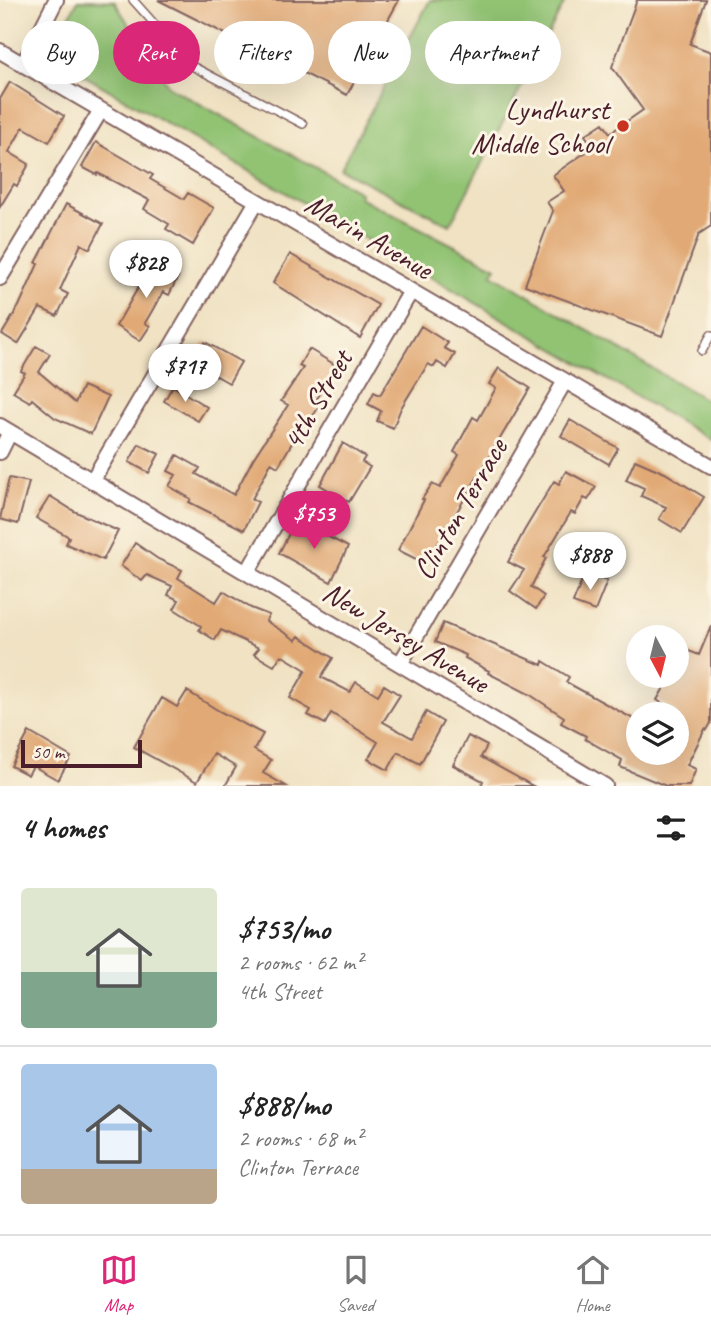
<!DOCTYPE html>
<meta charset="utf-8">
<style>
body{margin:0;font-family:Caveat,sans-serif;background:#f6f6f6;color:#222;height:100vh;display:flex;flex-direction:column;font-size:26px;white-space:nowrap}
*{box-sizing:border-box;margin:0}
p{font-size:23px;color:#767676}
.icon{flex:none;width:38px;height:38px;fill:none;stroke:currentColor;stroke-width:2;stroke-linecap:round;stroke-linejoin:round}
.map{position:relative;height:786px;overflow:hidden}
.side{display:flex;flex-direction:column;background:#fff;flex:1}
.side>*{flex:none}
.banner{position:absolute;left:21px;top:21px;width:670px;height:63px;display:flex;gap:14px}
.needle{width:46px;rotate:173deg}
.fabs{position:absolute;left:626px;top:625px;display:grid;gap:14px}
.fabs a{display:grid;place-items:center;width:63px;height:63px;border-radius:50%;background:#fff;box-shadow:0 7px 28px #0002;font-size:35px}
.scale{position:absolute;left:21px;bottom:18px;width:121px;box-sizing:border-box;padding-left:7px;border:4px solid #4a1f2b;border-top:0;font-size:19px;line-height:24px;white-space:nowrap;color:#4a1f2b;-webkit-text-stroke:5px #fcf5e5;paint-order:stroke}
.price{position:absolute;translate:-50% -60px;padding:0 16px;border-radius:24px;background:#fff;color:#222;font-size:23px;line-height:46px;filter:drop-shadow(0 2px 4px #0008)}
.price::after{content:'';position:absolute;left:50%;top:42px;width:21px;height:16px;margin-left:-10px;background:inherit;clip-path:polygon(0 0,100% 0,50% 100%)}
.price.current{background:#db2777;color:#fff}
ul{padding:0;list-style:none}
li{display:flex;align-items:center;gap:21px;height:175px;padding:0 21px}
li+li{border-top:2px solid #e0e0e0}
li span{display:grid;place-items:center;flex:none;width:196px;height:140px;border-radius:7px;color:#555}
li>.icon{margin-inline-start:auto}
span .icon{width:84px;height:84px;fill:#fffc;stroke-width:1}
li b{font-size:30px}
h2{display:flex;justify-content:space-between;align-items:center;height:84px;padding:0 21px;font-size:30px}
.pill{padding:0 24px;border-radius:32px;background:#fff;box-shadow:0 7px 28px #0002;font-size:24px;line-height:63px}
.pill.current{background:#db2777;color:#fff}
.dock{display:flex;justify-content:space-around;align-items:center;height:98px;border-top:2px solid #e0e0e0;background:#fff;font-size:19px;color:#767676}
.dock a{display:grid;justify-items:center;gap:4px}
.dock .current{color:#db2777}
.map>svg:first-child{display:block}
.green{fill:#91c373;stroke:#6e714f;stroke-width:2}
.building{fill:#e1a974}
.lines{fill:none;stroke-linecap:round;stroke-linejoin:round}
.lane-casing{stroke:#846360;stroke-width:10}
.street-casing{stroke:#846360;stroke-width:18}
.lane{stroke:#fff;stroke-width:7}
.street{stroke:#fff;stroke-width:14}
.poi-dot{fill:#c8321e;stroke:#fcf5e5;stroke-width:2.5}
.labels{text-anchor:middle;stroke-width:6;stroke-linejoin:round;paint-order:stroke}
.poi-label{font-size:30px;fill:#4a1f2b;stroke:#fcf5e5;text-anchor:end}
.street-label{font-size:30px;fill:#4a1f2b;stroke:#fcf5e5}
</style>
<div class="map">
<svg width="711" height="786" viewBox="0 0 711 786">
<rect width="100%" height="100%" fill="#fcf5e5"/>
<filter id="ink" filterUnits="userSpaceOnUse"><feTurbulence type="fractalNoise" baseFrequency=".0143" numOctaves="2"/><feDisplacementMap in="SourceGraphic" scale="14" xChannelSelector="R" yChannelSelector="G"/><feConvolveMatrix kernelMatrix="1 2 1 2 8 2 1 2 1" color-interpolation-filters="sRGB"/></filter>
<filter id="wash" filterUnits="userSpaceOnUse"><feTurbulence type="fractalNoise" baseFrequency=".00686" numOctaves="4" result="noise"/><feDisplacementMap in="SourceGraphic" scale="28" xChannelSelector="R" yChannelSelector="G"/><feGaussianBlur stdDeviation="1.57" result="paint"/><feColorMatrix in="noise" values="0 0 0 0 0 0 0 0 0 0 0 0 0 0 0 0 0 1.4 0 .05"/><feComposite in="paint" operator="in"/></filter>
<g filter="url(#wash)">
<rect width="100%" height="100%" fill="#f0e2c3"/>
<path class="green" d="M78,0L114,1L169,87L360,192L359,197L496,267L492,274L711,403V440L49,55Z
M430,0H566L450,225L340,169Z"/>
<g id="blocks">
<path class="building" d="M158,0H399L347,95Z
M637,0H706L690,44L711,52V226L699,234L662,336L525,285L553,211L547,202L564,191L553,175L593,147L585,135L603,123L610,133L643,110L612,67Z
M10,82L64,116L49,142L23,127L9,152L29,164L17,186L14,184L0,207V99Z
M96,142L153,175L150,179L184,199L188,193L214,208L193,245L166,229L169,224L144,209L149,200L98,173L97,175L82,167Z
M66,204L103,224L90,249L81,244L60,290L68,294L57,316L40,308L18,344L2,334L19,306L38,264L36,263Z
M290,254L378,305L360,338L273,283Z
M147,261L178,277L169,295L163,292L145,323L150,326L140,341L116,326L142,281L138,279Z
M421,326L448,343L444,348L455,354L447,368L437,362L434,367L428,364L401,408L393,428L377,421L381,411L368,404L374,392L380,395Z
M205,342L241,362L229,383L194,363Z
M36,346L50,354L39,372L75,403L83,386L108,397L91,434L55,418L32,399L30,402L13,392L25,373L21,371Z
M309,349L337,366L317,399L322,402L311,419L307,417L278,467L271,463L252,499L258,502L244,530L189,502L191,499L169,486L176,475L168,471L177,455L200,468L196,474L234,495L253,459L288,405L281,401L303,368L299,366Z
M499,368L530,388L426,564L398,550L424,500L422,499L432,484L440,488L459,455L454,452L473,417L478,420L496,388L489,384Z
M173,386L207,407L198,421L164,401Z
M570,420L618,448L609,464L561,436Z
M343,443L365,457L362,462L370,467L349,502L320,485Z
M139,444L159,454L149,473L129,462Z
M635,460L665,473L704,497L682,533L659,519L666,507L641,496L644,488L626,480Z
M566,471L596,487L588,500L584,498L575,514L571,512L544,557L546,558L531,587L544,596L536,609L510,591L524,570L508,562L524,531L554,481L559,484Z
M9,478L29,482L18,524L0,519Z
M50,496L74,511L118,531L103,560L66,544L69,537L36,518Z
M296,520L348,547L331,582L279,553Z
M135,543L158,559L182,570L178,578L216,602L223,591L251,608L269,615L266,621L296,640L299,636L333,658L321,677L350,692L356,682L378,695L384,685L400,695L383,722L412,738L426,712L443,722L420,764L398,752L388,770L368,759L378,742L331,713L325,724L308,715L311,710L290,698L306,670L281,655L274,666L254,654L259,648L221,630L215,640L199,630L201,626L174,609L179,600L168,595L172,586L147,575L142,581L121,566Z
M585,573L607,581L595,611L573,603Z
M443,623L542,665L543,661L569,677L566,682L639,722V752H677V713L657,700L668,681L671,683L674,676H677V668L684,649L699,655L711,626V723L707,730L705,729L687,765L696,769L689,786H666L620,767L622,760L585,739L586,736L561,723L564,717L529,694L488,673L489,671L465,658L466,655L435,642Z
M187,691L219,711L263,734L254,750L271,760L263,773L286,786H225L236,767L214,754L197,782L134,747L162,698L177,707Z
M29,732L71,757L58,780L33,766L28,775L11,766Z
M468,736L487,746L481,757L533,786H481L483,781L453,765Z"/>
</g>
</g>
<g filter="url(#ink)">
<use href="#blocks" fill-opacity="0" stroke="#846360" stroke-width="2"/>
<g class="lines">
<defs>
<path id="lane" d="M133,0L192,66L303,124
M702,351L711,335"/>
<path id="street" d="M0,51L711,466
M23,65L56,0
M0,278L101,110
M0,426L605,786
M0,452L10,432
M92,481L257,201
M247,573L411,291
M400,664L565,381"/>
</defs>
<use href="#lane" class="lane-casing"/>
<use href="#street" class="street-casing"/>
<use href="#lane" class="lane"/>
<use href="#street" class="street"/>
</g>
</g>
<circle class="poi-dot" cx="623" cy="126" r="7"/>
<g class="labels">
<g class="poi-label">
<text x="609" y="119">Lyndhurst<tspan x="609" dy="34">Middle School</tspan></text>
</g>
<g class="street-label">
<text transform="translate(369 236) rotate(30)" y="10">Marin Avenue</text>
<text transform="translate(317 400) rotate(-60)" y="10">4th Street</text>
<text transform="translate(460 509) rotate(-60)" y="10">Clinton Terrace</text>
<text transform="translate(406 637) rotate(31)" y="10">New Jersey Avenue</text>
</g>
</g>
</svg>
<div class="fabs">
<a><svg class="needle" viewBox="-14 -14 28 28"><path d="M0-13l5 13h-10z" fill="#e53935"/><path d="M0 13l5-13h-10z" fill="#767676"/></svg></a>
<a><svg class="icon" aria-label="layers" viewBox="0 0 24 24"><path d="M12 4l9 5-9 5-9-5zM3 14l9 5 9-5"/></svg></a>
</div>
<div class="scale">50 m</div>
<b class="price" style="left:146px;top:300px">$828</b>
<b class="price" style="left:185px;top:404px">$717</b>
<b class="price current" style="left:314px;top:551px">$753</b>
<b class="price" style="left:590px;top:592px">$888</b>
<div class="banner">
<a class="pill">Buy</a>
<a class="pill current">Rent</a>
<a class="pill">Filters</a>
<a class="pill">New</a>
<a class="pill">Apartment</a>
</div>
</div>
<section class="side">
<h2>4 homes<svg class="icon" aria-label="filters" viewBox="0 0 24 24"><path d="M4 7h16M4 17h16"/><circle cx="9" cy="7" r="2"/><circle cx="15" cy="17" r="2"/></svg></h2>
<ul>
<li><span style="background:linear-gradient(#dfe7d0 60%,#7fa58c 0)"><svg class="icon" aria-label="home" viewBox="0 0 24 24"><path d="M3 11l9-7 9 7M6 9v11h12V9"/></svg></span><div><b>$753/mo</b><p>2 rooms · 62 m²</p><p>4th Street</p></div></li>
<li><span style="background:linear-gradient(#a9c7e8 75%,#b9a48a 0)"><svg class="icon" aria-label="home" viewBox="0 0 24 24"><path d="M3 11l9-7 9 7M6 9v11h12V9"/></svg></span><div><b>$888/mo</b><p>2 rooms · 68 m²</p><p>Clinton Terrace</p></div></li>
</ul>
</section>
<nav class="dock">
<a class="current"><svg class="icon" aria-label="map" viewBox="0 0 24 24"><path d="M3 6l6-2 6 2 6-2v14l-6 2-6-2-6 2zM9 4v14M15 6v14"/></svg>Map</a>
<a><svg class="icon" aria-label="saved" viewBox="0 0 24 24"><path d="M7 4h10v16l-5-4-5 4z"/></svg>Saved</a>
<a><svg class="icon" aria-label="home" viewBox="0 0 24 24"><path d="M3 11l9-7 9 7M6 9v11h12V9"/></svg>Home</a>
</nav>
